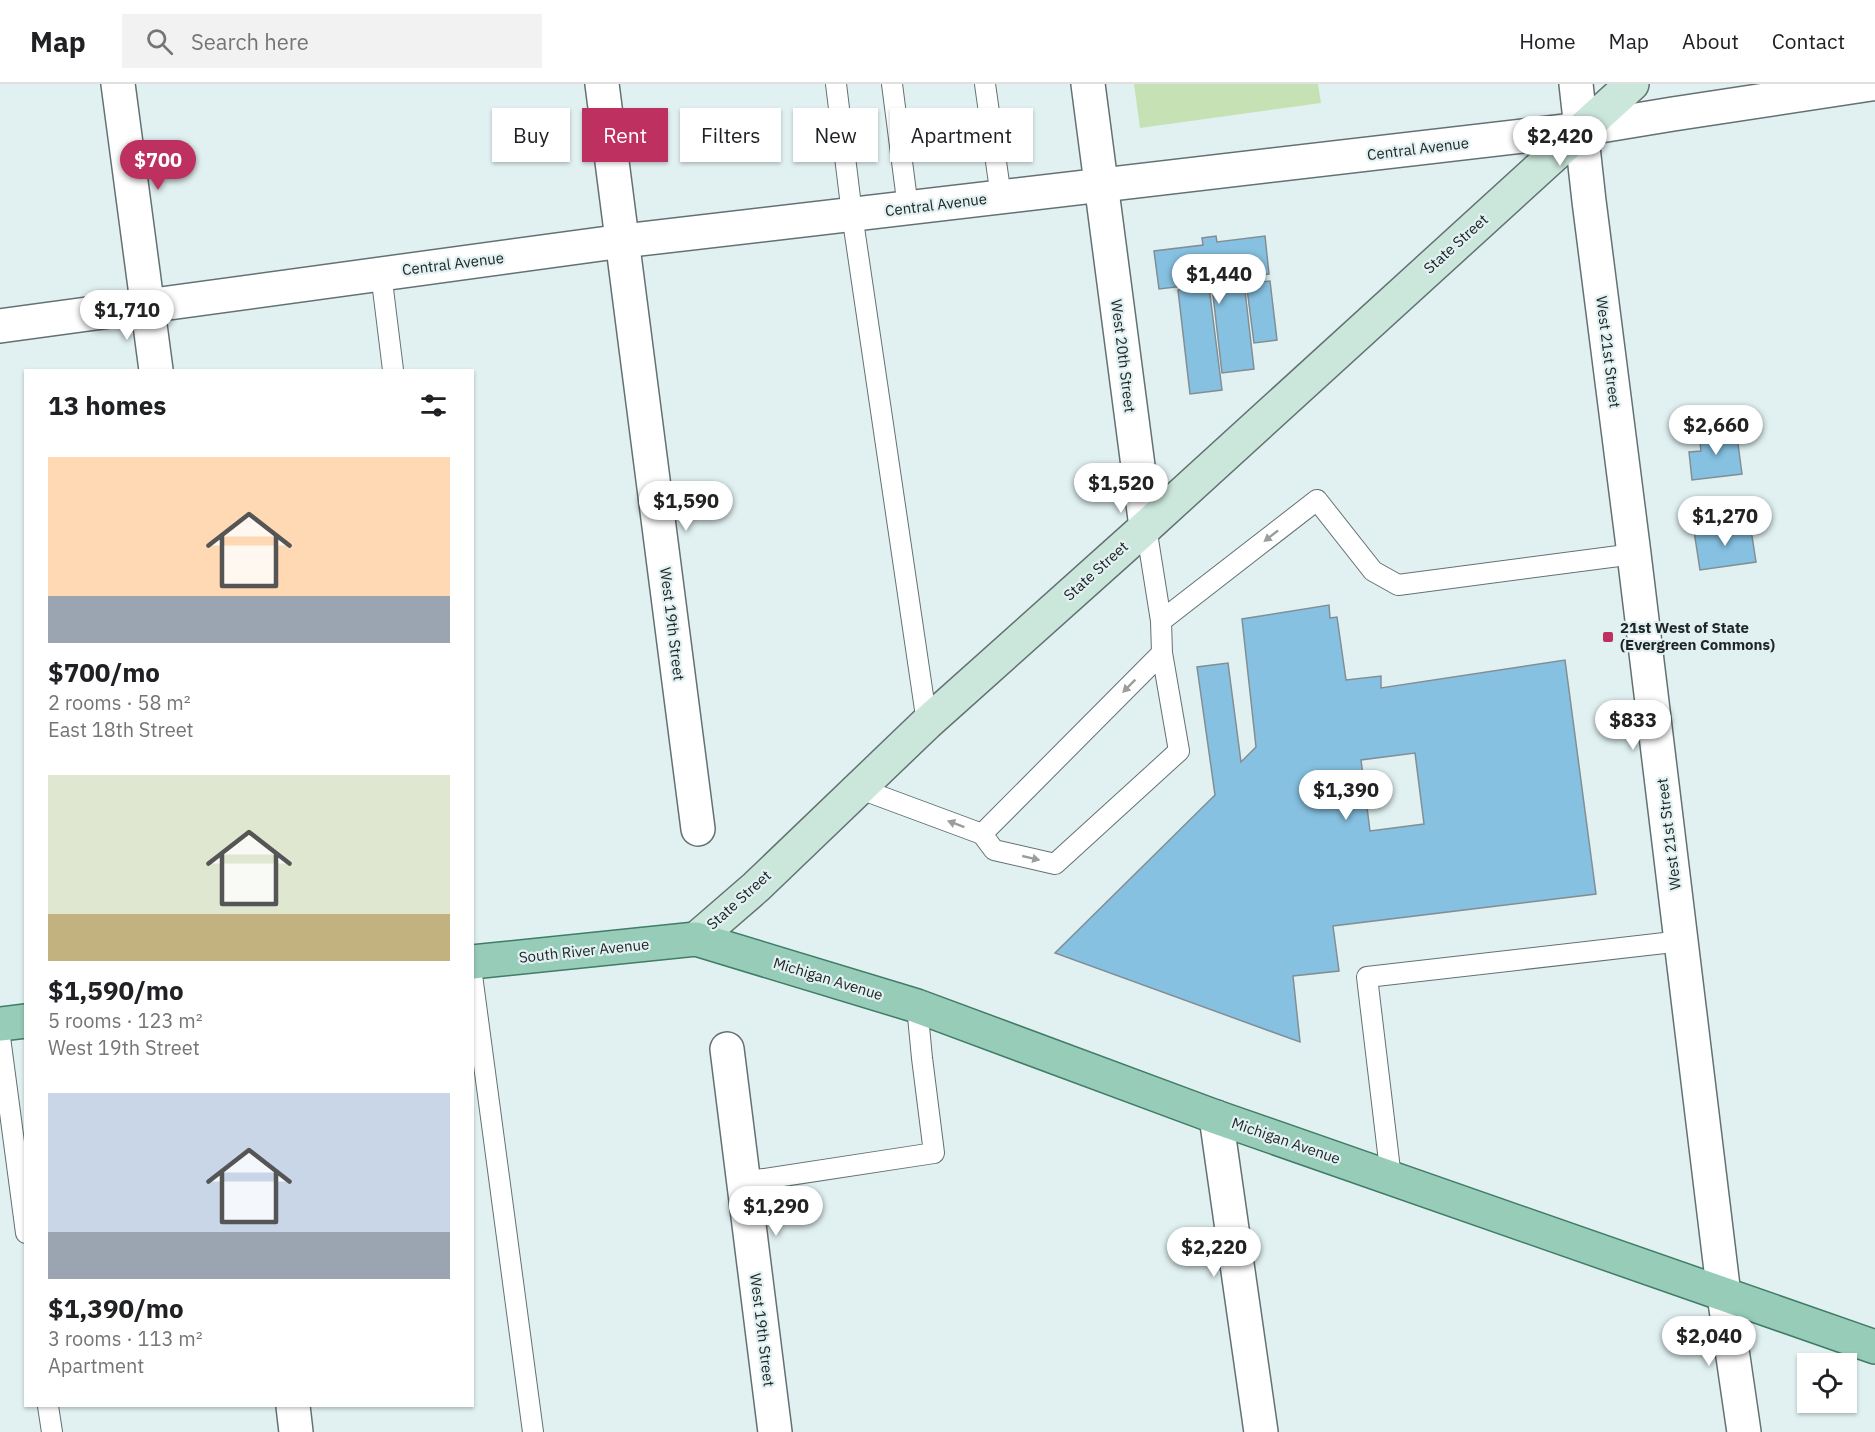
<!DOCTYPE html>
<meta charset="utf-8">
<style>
body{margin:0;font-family:"IBM Plex Sans",sans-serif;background:#f2f2f2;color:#202124;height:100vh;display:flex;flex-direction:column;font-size:22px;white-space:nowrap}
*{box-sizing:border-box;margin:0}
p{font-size:20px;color:#757577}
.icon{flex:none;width:33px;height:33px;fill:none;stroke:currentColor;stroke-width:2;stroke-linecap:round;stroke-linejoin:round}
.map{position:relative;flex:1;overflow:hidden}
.panel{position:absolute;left:24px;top:285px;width:450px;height:1038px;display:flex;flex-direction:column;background:#fff;border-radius:0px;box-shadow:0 2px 4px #0004}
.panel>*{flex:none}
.hud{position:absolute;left:492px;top:24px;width:570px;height:54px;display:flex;gap:12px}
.controls{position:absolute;left:1797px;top:1269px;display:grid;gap:12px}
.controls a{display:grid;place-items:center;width:60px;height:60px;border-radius:0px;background:#fff;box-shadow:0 2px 4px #0004;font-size:30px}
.price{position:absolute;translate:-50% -51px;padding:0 14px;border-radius:21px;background:#fff;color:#222;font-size:20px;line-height:39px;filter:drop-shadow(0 2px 3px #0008)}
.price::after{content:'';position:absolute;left:50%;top:36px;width:18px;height:14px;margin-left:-9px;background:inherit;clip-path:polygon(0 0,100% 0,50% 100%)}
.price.selected{background:#be3060;color:#fff}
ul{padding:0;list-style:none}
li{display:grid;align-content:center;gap:12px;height:318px;padding:0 24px}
li span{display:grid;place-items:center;height:186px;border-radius:0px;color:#555}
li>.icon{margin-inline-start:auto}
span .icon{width:108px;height:108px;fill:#fffc;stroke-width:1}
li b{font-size:26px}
h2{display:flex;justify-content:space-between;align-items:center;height:72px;padding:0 24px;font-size:26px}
.chip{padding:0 21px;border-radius:0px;background:#fff;box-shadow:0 2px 4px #0004;font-size:21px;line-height:54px}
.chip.selected{background:#be3060;color:#fff}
header{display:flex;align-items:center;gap:36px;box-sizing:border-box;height:84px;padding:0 30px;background:#fff;border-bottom:2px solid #e0e0e0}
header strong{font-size:28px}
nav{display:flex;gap:33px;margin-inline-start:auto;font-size:21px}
.search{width:420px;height:54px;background:#f2f2f2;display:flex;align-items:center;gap:15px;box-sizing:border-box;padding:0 21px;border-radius:0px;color:#757577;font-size:22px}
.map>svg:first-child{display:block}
.green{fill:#c6e1b4}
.building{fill:#86c1e1;stroke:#828e94;stroke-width:1.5;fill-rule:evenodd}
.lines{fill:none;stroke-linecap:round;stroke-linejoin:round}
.service-casing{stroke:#637172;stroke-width:22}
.minor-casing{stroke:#637172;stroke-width:36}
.tertiary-casing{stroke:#637172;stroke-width:36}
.secondary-casing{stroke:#637172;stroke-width:36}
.primary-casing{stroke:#407c66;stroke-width:36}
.service{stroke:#fff;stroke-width:20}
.minor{stroke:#fff;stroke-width:33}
.tertiary{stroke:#fff;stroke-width:33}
.secondary{stroke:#cbe6db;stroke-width:33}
.primary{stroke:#97ccb8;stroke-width:33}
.oneway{fill:#9b9d9d}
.poi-dot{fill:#be3060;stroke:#e1f1f2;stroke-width:2}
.labels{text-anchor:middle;stroke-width:4.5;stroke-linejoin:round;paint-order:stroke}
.street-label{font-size:15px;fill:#202626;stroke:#e1f1f2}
.poi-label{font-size:15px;font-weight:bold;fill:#202626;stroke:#e1f1f2;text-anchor:start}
</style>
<header>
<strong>Map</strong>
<div class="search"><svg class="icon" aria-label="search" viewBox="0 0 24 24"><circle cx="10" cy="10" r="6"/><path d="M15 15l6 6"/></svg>Search here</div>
<nav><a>Home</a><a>Map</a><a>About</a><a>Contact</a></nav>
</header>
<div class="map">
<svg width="1875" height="1348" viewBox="0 0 1875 1348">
<rect width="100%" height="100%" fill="#e1f1f2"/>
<path class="green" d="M1134,0H1318L1321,19L1140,44Z"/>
<path class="building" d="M1216,152L1217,158L1265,152L1269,190L1259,191L1260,198L1270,197L1277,256L1254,259L1246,197L1253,196L1252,194L1236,196L1237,199L1244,198L1254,285L1222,289L1212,202L1223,201V198L1203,200V203H1209L1222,306L1190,310L1178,206L1184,205V202L1159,205L1154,167L1203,161L1202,154Z
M1736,345L1742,390L1692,396L1689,368L1701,367L1699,350Z
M1750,439L1756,478L1700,486L1694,447Z
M1329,521L1330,534L1337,533L1346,596L1381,592V604L1565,576L1596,810L1333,842L1339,887L1293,892L1300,958L1055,869L1215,711L1197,583L1228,579L1241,678L1256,663L1242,535ZM1415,669L1424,740L1370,747L1361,676Z"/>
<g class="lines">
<defs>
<path id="service" d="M836,0L852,130L927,639
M892,0L908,124
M985,0L1001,113
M381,189L393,286
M1146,443L1161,537
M858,704L982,750L1162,569L1161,537L1317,416L1373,487L1398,501L1634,470
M982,750L994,766L1055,780L1179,667L1162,569
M472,891L533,1348
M0,953L26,1149
M1391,1094L1367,893L1682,857
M744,1098L934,1069L922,974L917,922
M48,1322L52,1348"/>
<path id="minor" d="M118,0L156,286
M602,0L698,745
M1088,0L1146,443
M1576,0L1589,117L1634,470L1724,1211L1744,1348
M727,965L775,1348
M1216,1033L1261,1348
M293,1322L296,1348"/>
<path id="tertiary" d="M0,242L623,157L1582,45L1673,30L1871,0"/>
<path id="secondary" d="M696,855L756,803L927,639L1146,443L1632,0"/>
<path id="primary" d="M472,878L696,855L917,922L1216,1033L1875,1263
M0,940L26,937"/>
</defs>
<use href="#service" class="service-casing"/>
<use href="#minor" class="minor-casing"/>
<use href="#tertiary" class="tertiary-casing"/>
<use href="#secondary" class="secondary-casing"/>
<use href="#primary" class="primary-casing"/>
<use href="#service" class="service"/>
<use href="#minor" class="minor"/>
<use href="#tertiary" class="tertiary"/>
<use href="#secondary" class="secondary"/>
<use href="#primary" class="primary"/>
</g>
<defs><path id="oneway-solid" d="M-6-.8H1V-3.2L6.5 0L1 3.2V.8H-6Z" transform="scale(1.5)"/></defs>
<g class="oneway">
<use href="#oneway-solid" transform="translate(1271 452) rotate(142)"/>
<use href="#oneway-solid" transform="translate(1129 602) rotate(135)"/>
<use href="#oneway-solid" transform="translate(956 740) rotate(-159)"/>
<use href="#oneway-solid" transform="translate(1031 774) rotate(13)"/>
</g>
<rect class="poi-dot" x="1602" y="547" width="12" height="12" rx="3"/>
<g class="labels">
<g class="street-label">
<text transform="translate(1418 65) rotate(-7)" y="5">Central Avenue</text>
<text transform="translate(936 121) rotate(-7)" y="5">Central Avenue</text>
<text transform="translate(1456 160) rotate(-42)" y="5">State Street</text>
<text transform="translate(453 180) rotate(-7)" y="5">Central Avenue</text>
<text transform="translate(1608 268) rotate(83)" y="5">West 21st Street</text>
<text transform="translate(1123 272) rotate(83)" y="5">West 20th Street</text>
<text transform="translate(1096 487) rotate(-42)" y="5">State Street</text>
<text transform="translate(672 540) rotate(83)" y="5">West 19th Street</text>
<text transform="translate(1669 750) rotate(-97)" y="5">West 21st Street</text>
<text transform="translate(739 816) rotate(-42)" y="5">State Street</text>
<text transform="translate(584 867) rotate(-6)" y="5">South River Avenue</text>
<text transform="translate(828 895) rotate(17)" y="5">Michigan Avenue</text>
<text transform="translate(1286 1057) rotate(19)" y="5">Michigan Avenue</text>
<text transform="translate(762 1246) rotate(83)" y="5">West 19th Street</text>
</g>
<g class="poi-label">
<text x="1620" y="549">21st West of State<tspan x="1620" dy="17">(Evergreen Commons)</tspan></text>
</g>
</g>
</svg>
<div class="controls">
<a><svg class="icon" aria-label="locate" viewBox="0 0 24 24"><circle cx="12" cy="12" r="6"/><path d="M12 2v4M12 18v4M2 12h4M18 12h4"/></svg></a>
</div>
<b class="price" style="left:1560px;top:83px">$2,420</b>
<b class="price selected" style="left:158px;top:107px">$700</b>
<b class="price" style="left:1219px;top:221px">$1,440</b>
<b class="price" style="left:127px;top:257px">$1,710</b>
<b class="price" style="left:1716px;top:372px">$2,660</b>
<b class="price" style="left:1121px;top:430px">$1,520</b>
<b class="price" style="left:686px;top:448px">$1,590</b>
<b class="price" style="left:1725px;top:463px">$1,270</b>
<b class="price" style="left:1633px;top:667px">$833</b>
<b class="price" style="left:1346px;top:737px">$1,390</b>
<b class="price" style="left:776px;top:1153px">$1,290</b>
<b class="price" style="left:1214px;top:1194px">$2,220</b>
<b class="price" style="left:1709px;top:1283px">$2,040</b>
<div class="hud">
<a class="chip">Buy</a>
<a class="chip selected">Rent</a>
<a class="chip">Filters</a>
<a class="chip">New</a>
<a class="chip">Apartment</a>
</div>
<section class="panel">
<h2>13 homes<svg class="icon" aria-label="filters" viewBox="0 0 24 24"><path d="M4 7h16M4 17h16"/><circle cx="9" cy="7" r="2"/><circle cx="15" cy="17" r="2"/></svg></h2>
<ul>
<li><span style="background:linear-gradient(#ffd9b3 75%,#9aa5b1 0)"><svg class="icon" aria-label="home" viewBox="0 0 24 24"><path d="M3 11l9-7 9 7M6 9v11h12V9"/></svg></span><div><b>$700/mo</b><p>2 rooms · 58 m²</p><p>East 18th Street</p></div></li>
<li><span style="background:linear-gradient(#dfe7d0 75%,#c2b280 0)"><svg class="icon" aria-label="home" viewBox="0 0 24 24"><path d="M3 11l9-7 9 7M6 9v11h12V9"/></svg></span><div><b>$1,590/mo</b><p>5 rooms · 123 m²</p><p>West 19th Street</p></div></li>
<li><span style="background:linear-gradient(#c9d6e8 75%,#9aa5b1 0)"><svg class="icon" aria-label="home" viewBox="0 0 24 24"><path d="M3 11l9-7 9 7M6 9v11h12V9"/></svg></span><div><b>$1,390/mo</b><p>3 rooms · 113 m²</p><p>Apartment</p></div></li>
</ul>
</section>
</div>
